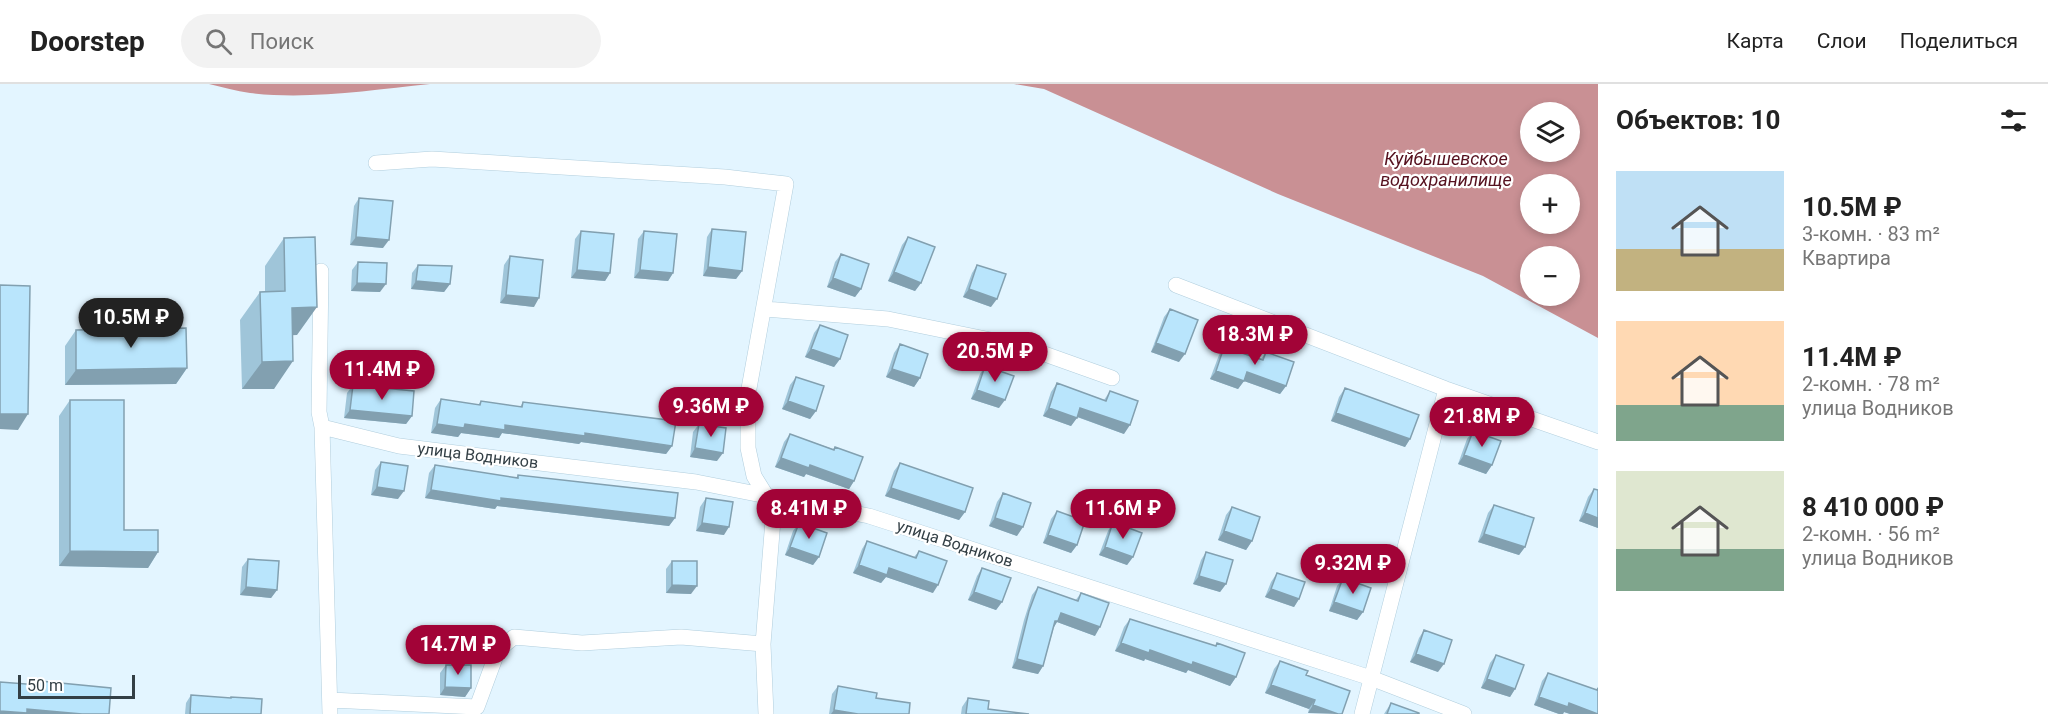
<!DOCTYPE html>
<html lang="ru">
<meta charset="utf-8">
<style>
body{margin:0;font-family:Roboto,sans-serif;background:#f2f2f2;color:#222;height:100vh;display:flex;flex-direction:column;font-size:22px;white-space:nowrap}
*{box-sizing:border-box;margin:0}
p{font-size:20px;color:#767676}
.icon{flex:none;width:33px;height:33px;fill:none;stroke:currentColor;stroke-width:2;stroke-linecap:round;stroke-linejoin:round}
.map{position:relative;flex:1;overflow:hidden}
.details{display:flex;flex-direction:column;background:#fff;width:450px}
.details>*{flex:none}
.controls{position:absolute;left:1520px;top:18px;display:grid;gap:12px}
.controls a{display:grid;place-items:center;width:60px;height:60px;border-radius:50%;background:#fff;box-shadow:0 3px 9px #0003;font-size:30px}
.scale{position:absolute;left:18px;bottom:15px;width:117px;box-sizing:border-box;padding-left:6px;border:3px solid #333f45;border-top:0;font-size:16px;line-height:21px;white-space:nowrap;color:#333f45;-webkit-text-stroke:4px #fff;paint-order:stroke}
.price{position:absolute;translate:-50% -51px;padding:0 14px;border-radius:21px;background:#a20337;color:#fff;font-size:20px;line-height:39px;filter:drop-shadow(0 2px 3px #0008)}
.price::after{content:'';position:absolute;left:50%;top:36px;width:18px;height:14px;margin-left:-9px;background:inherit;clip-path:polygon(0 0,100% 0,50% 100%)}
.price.active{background:#222;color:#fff}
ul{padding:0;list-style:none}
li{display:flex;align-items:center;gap:18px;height:150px;padding:0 18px}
li span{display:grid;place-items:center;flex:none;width:168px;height:120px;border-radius:0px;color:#555}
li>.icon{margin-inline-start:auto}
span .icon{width:72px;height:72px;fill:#fffc;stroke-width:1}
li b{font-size:26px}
h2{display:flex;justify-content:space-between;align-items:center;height:72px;padding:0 18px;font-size:26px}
header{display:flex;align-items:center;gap:36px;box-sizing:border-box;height:84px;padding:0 30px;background:#fff;border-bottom:2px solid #e0e0e0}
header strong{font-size:28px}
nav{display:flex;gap:33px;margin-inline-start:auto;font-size:21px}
.search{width:420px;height:54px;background:#f2f2f2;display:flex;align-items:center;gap:15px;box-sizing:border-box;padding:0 21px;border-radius:33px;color:#767676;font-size:22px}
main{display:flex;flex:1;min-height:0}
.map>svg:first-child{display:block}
.water{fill:#c99094;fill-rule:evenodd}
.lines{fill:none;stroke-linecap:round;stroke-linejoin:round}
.minor-casing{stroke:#b1cedd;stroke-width:16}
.minor{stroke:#fff;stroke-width:15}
.wall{fill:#9fc5d9}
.shaded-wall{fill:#82a0b0}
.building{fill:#b9e5fc;stroke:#82a0b0;stroke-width:1.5}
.labels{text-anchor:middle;stroke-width:4.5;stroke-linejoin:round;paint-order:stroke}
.street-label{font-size:16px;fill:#333f45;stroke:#fff}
.water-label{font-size:18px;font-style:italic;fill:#56111f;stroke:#fff}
</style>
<header>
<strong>Doorstep</strong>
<div class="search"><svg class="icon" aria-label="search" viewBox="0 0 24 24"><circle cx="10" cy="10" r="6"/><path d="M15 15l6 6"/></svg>Поиск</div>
<nav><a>Карта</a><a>Слои</a><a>Поделиться</a></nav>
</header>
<main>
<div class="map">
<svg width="1598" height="630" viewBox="0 0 1598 630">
<rect width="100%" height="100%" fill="#e3f5ff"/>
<path class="water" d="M209,0H430C371,6 309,16 250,9C236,7 223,3 209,0Z
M1014,0H1598V254L1483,192L1278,110L1044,5ZM1530,28H1569V68H1530ZM1530,100H1569V140H1530ZM1530,172H1569V212H1530Z"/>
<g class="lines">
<defs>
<path id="minor" d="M376,79L432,75L725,93L786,100L748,310V364L754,392L767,413L773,436L763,560L766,630
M321,187L319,328L322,343L330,630
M1176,201L1446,305L1598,358
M765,225L888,235L1025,263L1112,294
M322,343L399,362L696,398L869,432L1371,594L1464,630
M330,616L477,623L498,566L514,553L582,559L681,553L763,560
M1362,630L1446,305"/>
</defs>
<use href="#minor" class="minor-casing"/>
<use href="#minor" class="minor"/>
</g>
<path class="wall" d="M359,114L383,164L350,161L354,122Z
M712,145L742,187L736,195L703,192L707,153Z
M581,147L610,189L605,197L571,194L575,155Z
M644,147L673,189L668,197L634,194L638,155Z
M908,153L921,199L915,207L888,197L902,161Z
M284,154L297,251H293L274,305H242L240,236L260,208H265V182Z
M841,170L861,205L855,213L827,203L835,178Z
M510,172L534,223L500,219L504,181Z
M358,178L380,208L351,207L352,186Z
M418,181L450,200L444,208L411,205L412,189Z
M977,181L991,223L963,213L972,189Z
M1170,225L1179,278L1151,268L1164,233Z
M820,241L840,275L834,283L805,273L814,249Z
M76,246L187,284L176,300L65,301V262Z
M900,260L920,294L914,303L886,293L894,269Z
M1224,263L1261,275L1266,268L1286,302L1280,310L1244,297L1238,305L1210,295L1219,271Z
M985,282L999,324L971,315L980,290Z
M796,293L816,327L810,335L782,325L790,301Z
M1057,299L1104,316L1110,307L1124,350L1077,333L1071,342L1043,332L1051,308Z
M353,301L412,332L406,340L344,334L347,309Z
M1345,304L1410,355L1405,363L1331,337L1339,313Z
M441,315L478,321L481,317L520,323L523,318L672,362L666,370L581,358L579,360L502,349L499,354L461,349L458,353L431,349L435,324Z
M70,316L124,446L158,468L148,484L59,482V332Z
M699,340L717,377L690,373L693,348Z
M1473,347L1492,381L1486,390L1458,380L1467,355Z
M790,350L833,365L835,363L854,397L849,405L806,390L804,393L775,383L784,358Z
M381,378L398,415L371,411L375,386Z
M900,379L965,428L959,436L885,412L894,387Z
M435,381L516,394L518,391L675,434L669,442L497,422L495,425L425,414L429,389Z
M1594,405L1598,406V444L1579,437L1588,413Z
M1003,409L1017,452L989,442L997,418Z
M706,414L724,451L696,447L700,423Z
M1494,421L1525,463L1519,471L1478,458L1488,429Z
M1232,423L1252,457L1246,466L1218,456L1226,431Z
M1057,427L1077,461L1071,469L1043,459L1051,435Z
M1113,438L1133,473L1127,481L1099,471L1108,447Z
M799,439L819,473L813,481L785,471L793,447Z
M867,457L914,473L919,467L933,509L886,493L881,499L853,489L862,465Z
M1206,468L1226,500L1220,508L1193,500L1201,476Z
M248,475L277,506L271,514L240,511L242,483Z
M672,477L691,510L666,509V485Z
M982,484L1002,518L996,526L968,516L977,492Z
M1277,489L1299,515L1294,523L1265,513L1271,498Z
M1343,494L1363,528L1357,536L1329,527L1337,502Z
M1038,503L1075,517L1081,509L1095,552L1057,538L1054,543L1043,582L1038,590L1012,584L1024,536L1032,511Z
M1130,535L1215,562L1217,559L1236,593L1230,602L1188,586L1186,589L1145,575L1144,577L1115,567L1124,543Z
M1424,546L1438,588L1410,578L1419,554Z
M1496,571L1515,605L1510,613L1481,604L1490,579Z
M1280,577L1306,591L1350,607L1308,629L1309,625L1265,609L1274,585Z
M446,581L471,604L465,613L440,611V589Z
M1548,589L1596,606L1598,603V630H1570L1564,628L1563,630H1559L1534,621L1542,597Z
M838,602L909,630H829L832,610Z
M191,611L230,614L231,613L261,630H185L186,619Z
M968,614L988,625L1029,630H961L962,623Z
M1391,619L1419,630H1384Z"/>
<path class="shaded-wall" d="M356,153L389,156L383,164L350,161Z
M708,183L742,187L736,195L703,192Z
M577,186L610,189L605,197L571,194Z
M640,186L673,189L668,197L634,194Z
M894,188L921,199L915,207L888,197Z
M833,194L861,205L855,213L827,203Z
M416,197L450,200L444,208L411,205Z
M357,199L386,200L380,208L351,207Z
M969,205L997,215L991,223L963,213Z
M506,211L539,214L534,223L500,219Z
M317,223L297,251L273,252L292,224Z
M1156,259L1185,270L1179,278L1151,268Z
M811,265L840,275L834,283L805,273Z
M293,277L274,305H242L262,278Z
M187,284L176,300L65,301L76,286Z
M892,285L920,294L914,303L886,293Z
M1216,287L1247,288L1286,302L1280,310L1244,297L1238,305L1210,295Z
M977,306L1005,316L999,324L971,315Z
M788,317L816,327L810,335L782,325Z
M1049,324L1077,334L1071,342L1043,332Z
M1080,324L1130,341L1124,350L1075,332Z
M350,326L412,332L406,340L344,334Z
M1336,329L1410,355L1405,363L1331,337Z
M0,330H28L18,346L0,345Z
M437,340L505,341L585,349L672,362L666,370L581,358L579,360L502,349L499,354L461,349L458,353L431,349Z
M695,364L723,369L717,377L690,373Z
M1464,371L1492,381L1486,390L1458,380Z
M781,374L810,381L854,397L849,405L806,390L804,393L775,383Z
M377,403L404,407L398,415L371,411Z
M891,404L965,428L959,436L885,412Z
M431,406L675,434L669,442L497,422L495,425L425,414Z
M1585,429L1598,434V444L1579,437Z
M995,434L1023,443L1017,452L989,442Z
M702,439L729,443L724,451L696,447Z
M1224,447L1252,457L1246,466L1218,456Z
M1484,450L1525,463L1519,471L1478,458Z
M1048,451L1077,461L1071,469L1043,459Z
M790,463L819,473L813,481L785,471Z
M1105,463L1133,473L1127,481L1099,471Z
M70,467L158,468L148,484L59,482Z
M859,481L889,484L938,501L933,509L886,493L881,499L853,489Z
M1199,492L1226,500L1220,508L1193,500Z
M672,501L697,502L691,510L666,509Z
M246,503L277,506L271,514L240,511Z
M1271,505L1299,515L1294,523L1265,513Z
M974,508L1002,518L996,526L968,516Z
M1334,518L1363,528L1357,536L1329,527Z
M1061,529L1100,543L1095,552L1057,538L1052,546L1050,545Z
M1121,559L1193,578L1236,593L1230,602L1188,586L1186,589L1145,575L1144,577L1115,567Z
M1416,570L1444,580L1438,588L1410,578Z
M1017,575L1043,582L1038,590L1012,584Z
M1487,595L1515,605L1510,613L1481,604Z
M1271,601L1315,616L1309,625L1265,609Z
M445,603L471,604L465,613L440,611Z
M1539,613L1569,619L1598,630H1570L1564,628L1563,630H1559L1534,621Z
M1313,621L1338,630L1308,629Z
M27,625L82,630H0V627Z
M834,626L858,630H831Z"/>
<path class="building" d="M359,114L393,117L389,156L356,153Z
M712,145L746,148L742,187L708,183Z
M581,147L614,150L610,189L577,186Z
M644,147L677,150L673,189L640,186Z
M315,153L317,223L292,224L293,277L262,278L260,208L285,207L284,154Z
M908,153L935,163L921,199L894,188Z
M841,170L869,180L861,205L833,194Z
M510,172L543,176L539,214L506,211Z
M358,178L387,179L386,200L357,199Z
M418,181L452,182L450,200L416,197Z
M977,181L1006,190L997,215L969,205Z
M0,201L30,202L28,330H0Z
M1170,225L1198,236L1185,270L1156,259Z
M820,241L848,251L840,275L811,265Z
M186,244L187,284L76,286V246Z
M900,260L928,270L920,294L892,285Z
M1224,263L1263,276L1266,268L1294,278L1286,302L1247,288L1244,297L1216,287Z
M985,282L1014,292L1005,316L977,306Z
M796,293L824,302L816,327L788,317Z
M1057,299L1106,317L1110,307L1138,317L1130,341L1080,324L1077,334L1049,324Z
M353,301L414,307L412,332L350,326Z
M1345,304L1419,331L1410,355L1336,329Z
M441,315L480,321L481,317L522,323L523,318L676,337L672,362L585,349V352L505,341V346L465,340L464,344L437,340Z
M70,316H124V446H158V468L70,467Z
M699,340L726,344L723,369L695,364Z
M1473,347L1501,357L1492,381L1464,371Z
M790,350L834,366L835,363L863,373L854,397L810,381L809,384L781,374Z
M381,378L408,382L404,407L377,403Z
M900,379L973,404L965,428L891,404Z
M435,381L518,394V391L678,409L675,434L501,414V417L431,406Z
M1594,405L1598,406V434L1585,429Z
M1003,409L1031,419L1023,443L995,434Z
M706,414L733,418L729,443L702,439Z
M1494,421L1534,434L1525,463L1484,450Z
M1232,423L1260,433L1252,457L1224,447Z
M1057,427L1085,437L1077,461L1048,451Z
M1113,438L1142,449L1133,473L1105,463Z
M799,439L827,449L819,473L790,463Z
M867,457L916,474L919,467L947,477L938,501L889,484L887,491L859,481Z
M1206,468L1233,476L1226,500L1199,492Z
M248,475L279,477L277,506L246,503Z
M672,477H697V502L672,501Z
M982,484L1011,494L1002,518L974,508Z
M1277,489L1305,498L1299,515L1271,505Z
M1343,494L1371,504L1363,528L1334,518Z
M1038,503L1078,517L1081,509L1109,519L1100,543L1061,529L1058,537H1055L1043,582L1017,575L1029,527Z
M1130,535L1216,562L1217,559L1245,569L1236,593L1193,578L1192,581L1150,566L1149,569L1121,559Z
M1424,546L1452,556L1444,580L1416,570Z
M1496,571L1524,581L1515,605L1487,595Z
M1280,577L1308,587L1306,591L1350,607L1342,630H1338L1313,621L1315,616L1271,601Z
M446,581H471V604L445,603Z
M1548,589L1597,606L1598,604V630L1569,619L1568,623L1539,613Z
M40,597L111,604L109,630H82L27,625V629L0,627V598L39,601Z
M838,602L877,609L876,614L910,619L909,630H858L834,626Z
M191,611L231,614V613L262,615L261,630H190Z
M968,614L989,617L988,625L1029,630H966Z
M1391,619L1419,629V630H1387Z"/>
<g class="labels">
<g class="street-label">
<text transform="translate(478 371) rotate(7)" y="6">улица Водников</text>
<text transform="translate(955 459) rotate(18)" y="6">улица Водников</text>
</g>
<g class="water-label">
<text x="1446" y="81">Куйбышевское<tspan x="1446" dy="21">водохранилище</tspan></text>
</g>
</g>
</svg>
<div class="controls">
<a><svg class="icon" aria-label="layers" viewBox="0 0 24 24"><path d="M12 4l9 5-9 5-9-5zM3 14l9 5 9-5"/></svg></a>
<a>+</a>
<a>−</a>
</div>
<div class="scale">50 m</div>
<b class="price active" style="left:131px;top:265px">10.5M ₽</b>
<b class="price" style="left:1255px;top:282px">18.3M ₽</b>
<b class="price" style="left:995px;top:299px">20.5M ₽</b>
<b class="price" style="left:382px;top:317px">11.4M ₽</b>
<b class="price" style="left:711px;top:354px">9.36M ₽</b>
<b class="price" style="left:1482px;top:364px">21.8M ₽</b>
<b class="price" style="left:809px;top:456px">8.41M ₽</b>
<b class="price" style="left:1123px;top:456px">11.6M ₽</b>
<b class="price" style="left:1353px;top:511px">9.32M ₽</b>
<b class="price" style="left:458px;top:592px">14.7M ₽</b>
</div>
<section class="details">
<h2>Объектов: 10<svg class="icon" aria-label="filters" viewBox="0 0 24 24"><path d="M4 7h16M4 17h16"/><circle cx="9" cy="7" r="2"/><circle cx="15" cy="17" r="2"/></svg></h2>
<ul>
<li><span style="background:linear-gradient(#bfe0f5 65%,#c2b280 0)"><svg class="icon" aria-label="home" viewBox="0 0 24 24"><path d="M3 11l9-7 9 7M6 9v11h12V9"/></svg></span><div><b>10.5M ₽</b><p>3-комн. · 83 m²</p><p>Квартира</p></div></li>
<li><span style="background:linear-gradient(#ffd9b3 70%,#7fa58c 0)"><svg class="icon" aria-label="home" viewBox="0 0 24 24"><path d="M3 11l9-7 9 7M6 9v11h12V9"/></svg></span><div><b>11.4M ₽</b><p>2-комн. · 78 m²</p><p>улица Водников</p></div></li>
<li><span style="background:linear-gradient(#dfe7d0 65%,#7fa58c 0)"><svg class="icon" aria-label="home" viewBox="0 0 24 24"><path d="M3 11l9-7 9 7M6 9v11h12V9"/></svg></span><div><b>8 410 000 ₽</b><p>2-комн. · 56 m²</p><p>улица Водников</p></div></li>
</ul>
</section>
</main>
